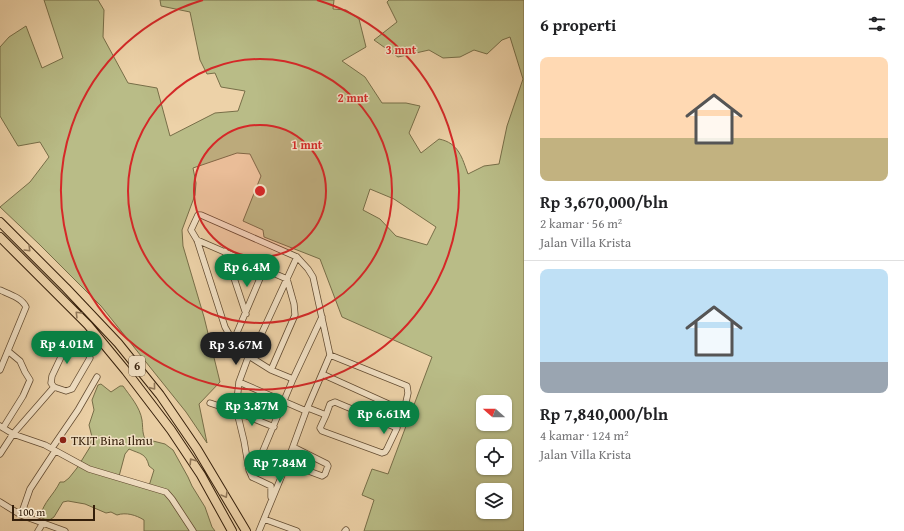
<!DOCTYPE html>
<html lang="id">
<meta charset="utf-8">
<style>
body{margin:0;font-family:"Gentium Book Plus",serif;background:#f6f6f6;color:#202124;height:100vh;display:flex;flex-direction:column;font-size:15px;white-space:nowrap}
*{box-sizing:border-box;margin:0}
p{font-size:13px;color:#757577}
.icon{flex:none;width:22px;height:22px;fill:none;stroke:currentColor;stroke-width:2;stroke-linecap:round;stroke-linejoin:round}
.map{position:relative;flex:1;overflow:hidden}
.side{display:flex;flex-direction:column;background:#fff;width:380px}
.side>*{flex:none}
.needle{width:26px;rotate:291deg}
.fabs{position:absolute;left:476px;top:395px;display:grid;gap:8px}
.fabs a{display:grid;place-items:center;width:36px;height:36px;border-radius:8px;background:#fff;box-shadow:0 1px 3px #0004;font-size:20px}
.scale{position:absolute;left:12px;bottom:10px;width:83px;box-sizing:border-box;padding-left:4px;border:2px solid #351f0a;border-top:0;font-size:11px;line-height:14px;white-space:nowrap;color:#351f0a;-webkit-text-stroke:3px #f3e2c6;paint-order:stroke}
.price{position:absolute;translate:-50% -34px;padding:0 9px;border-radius:14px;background:#0b8043;color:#fff;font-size:13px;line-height:26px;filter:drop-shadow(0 1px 2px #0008)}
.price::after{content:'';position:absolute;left:50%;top:24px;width:12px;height:9px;margin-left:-6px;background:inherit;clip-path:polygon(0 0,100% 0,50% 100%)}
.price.selected{background:#222;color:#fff}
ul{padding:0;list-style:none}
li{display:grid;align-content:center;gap:8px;height:212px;padding:0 16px}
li+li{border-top:1px solid #e0e0e0}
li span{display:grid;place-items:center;height:124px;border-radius:8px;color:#555}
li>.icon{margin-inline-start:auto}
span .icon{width:72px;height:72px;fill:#fffc;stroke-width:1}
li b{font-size:17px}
h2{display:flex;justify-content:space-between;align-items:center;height:48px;padding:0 16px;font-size:17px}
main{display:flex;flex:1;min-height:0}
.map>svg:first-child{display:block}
.green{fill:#b9bc87;stroke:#776e48;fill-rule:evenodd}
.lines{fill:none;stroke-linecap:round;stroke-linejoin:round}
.minor-casing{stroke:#634c32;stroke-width:7}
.highway-casing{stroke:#351f0a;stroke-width:10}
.minor{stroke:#f3e2c6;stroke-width:5.5}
.highway{stroke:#edd2a8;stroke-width:8}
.oneway{stroke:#917859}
.ring{fill:none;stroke:#d62828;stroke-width:2}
.poi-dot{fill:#8f2418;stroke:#f3e2c6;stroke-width:1.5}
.labels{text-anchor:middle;stroke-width:3;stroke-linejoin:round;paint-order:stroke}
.shield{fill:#f3e2c6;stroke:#6e5a42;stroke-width:1}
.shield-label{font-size:12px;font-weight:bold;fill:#351f0a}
.poi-label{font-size:13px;fill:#351f0a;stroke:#f3e2c6;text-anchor:start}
.centre{fill:#d62828;stroke:#f3e2c6;stroke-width:2}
.ring-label{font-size:12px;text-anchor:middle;font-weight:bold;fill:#d62828;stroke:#f3e2c6;stroke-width:3;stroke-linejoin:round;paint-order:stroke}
</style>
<main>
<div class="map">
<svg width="524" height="531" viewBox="0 0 524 531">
<rect width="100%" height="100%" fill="#edd2a8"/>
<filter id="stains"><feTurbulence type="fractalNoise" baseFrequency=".005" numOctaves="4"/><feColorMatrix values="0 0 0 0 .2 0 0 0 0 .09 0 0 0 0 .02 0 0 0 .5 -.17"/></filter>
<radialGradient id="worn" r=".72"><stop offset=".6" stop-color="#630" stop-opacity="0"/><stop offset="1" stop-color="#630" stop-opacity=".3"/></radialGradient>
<path class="green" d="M44,0H98L104,10L103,37L128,83L157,88L170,136L215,113L238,111L245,91L221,87L215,73L207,74L200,60L190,12L161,6L160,0H334L333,9L346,10L359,19L366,47L342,61L365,77L382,103H406L420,106L409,133L421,153L439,139C459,143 462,158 468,174L484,166L499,164L507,126L523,79L510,37L502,40L487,54L474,50L460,57L443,58L429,50L398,57L374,40L397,22L387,2L389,0H524V531H364L374,500L362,495L372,469L388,474L432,357L342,317L320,259L264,237L263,230L243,221L261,176L250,154L237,153L193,168L196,183L195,195L182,230L183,246L204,317L220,382L199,404L207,443L186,412L101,306L39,244L0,207L30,182L49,157L40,142L18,146L0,116V47L9,37L26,26L42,68L63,58ZM370,189L394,199L436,227L427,245L396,236L380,219L363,210ZM483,402H505V424H483ZM483,446H505V468H483ZM483,490H505V512H483Z
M101,384L111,392L120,386H123C130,396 140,407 142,420C143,427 142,432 145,439L165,444L173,450L188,477L192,486L205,507L212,527L215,531H144V520C136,515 126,512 117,515L111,512L106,513L85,504L68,501L63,502L54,517L48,521L40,517C44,501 53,496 60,482H64L69,478L77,468L90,447L92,437L89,425L94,410L92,400L98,385ZM129,449C140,454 146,453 149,466L154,470L148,489L118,480L125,454Z"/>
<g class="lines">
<defs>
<path id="minor" d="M197,240L287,279L294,304L295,315L271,370
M225,251L246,314
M0,290C9,294 22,298 26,307L0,370
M233,342L264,269
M322,374L404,411L408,393L407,386L330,355
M293,379L271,370L252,358L243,350L234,343L225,327L197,240L191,230L198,215H201L297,257
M239,382L306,411
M210,403L237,412L274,427
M308,408L326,415L330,404L335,402L397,428L387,449L385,452L382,453L322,431L320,428L326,415
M0,426L13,434L45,445L89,469L166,492L172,499L193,531
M3,428L23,396L30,380L25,372L20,361L8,351
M52,448L78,410L97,377
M0,454L13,434L54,387L66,391L72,389L90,358L87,351L74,339L69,340L52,376L51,383L54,387
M287,463L322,476L325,474L328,466L327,464L293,447
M252,477L271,486V497
M0,502L21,515L65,531
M21,515L30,489L55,451
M264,519L297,531
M38,531L43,523
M259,531L287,463L306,411L330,355L313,277L308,269L297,257L254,350L249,355L239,382L237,400V412L244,441L249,470L252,477L293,379L322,317
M345,531L346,530"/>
<path id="highway" d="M0,222L66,288L118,343L160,395L197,449L246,531
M0,237L88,325L126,371L171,430L201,475L232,531"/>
</defs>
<use href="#minor" class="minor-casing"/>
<use href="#highway" class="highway-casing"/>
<use href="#minor" class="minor"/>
<use href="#highway" class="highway"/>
</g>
<defs><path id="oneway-chevron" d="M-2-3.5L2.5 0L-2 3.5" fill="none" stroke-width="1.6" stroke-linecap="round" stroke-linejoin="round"/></defs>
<g class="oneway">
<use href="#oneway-chevron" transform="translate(28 249) rotate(45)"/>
<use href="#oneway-chevron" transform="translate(78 314) rotate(-135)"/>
<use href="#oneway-chevron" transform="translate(153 387) rotate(51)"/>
<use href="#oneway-chevron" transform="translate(192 461) rotate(-124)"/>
<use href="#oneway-chevron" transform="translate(225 495) rotate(59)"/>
</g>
<circle cx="260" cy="191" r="66" fill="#d62828" fill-opacity=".12"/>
<g class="ring">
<circle cx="260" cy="191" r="66"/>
<circle cx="260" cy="191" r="132"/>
<path d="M317 0A199 199 0 1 1 203 0"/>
</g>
<circle class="poi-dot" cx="63" cy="440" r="4"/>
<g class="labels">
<rect class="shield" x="129" y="356" width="16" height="20" rx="3"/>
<g class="shield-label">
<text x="137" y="370">6</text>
</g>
<g class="poi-label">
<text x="71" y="445">TKIT Bina Ilmu</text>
</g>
</g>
<circle cx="260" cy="191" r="6" class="centre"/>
<g class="ring-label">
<text x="401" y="54">3 mnt</text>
<text x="353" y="102">2 mnt</text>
<text x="307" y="149">1 mnt</text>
</g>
<rect width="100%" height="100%" filter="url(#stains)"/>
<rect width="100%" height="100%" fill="url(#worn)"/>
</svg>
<div class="fabs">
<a><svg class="needle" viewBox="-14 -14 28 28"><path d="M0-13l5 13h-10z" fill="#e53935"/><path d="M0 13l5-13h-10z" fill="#757577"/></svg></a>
<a><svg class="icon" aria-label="locate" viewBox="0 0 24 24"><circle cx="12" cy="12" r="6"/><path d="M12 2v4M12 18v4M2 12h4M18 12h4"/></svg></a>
<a><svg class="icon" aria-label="layers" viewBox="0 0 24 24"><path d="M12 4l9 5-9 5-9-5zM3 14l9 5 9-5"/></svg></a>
</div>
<div class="scale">100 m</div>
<b class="price" style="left:247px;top:288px">Rp 6.4M</b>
<b class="price" style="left:67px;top:365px">Rp 4.01M</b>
<b class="price selected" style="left:236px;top:366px">Rp 3.67M</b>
<b class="price" style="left:252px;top:427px">Rp 3.87M</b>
<b class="price" style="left:384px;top:435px">Rp 6.61M</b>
<b class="price" style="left:280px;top:484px">Rp 7.84M</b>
</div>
<section class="side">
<h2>6 properti<svg class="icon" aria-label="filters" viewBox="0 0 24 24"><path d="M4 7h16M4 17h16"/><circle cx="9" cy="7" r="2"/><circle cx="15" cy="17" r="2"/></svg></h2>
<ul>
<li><span style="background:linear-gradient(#ffd9b3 65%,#c2b280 0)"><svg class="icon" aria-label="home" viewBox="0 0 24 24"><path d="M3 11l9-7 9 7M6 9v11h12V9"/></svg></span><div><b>Rp 3,670,000/bln</b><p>2 kamar · 56 m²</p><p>Jalan Villa Krista</p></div></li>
<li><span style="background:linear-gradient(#bfe0f5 75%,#9aa5b1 0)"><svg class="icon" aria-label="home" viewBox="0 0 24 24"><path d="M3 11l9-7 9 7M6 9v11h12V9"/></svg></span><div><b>Rp 7,840,000/bln</b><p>4 kamar · 124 m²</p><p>Jalan Villa Krista</p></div></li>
</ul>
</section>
</main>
